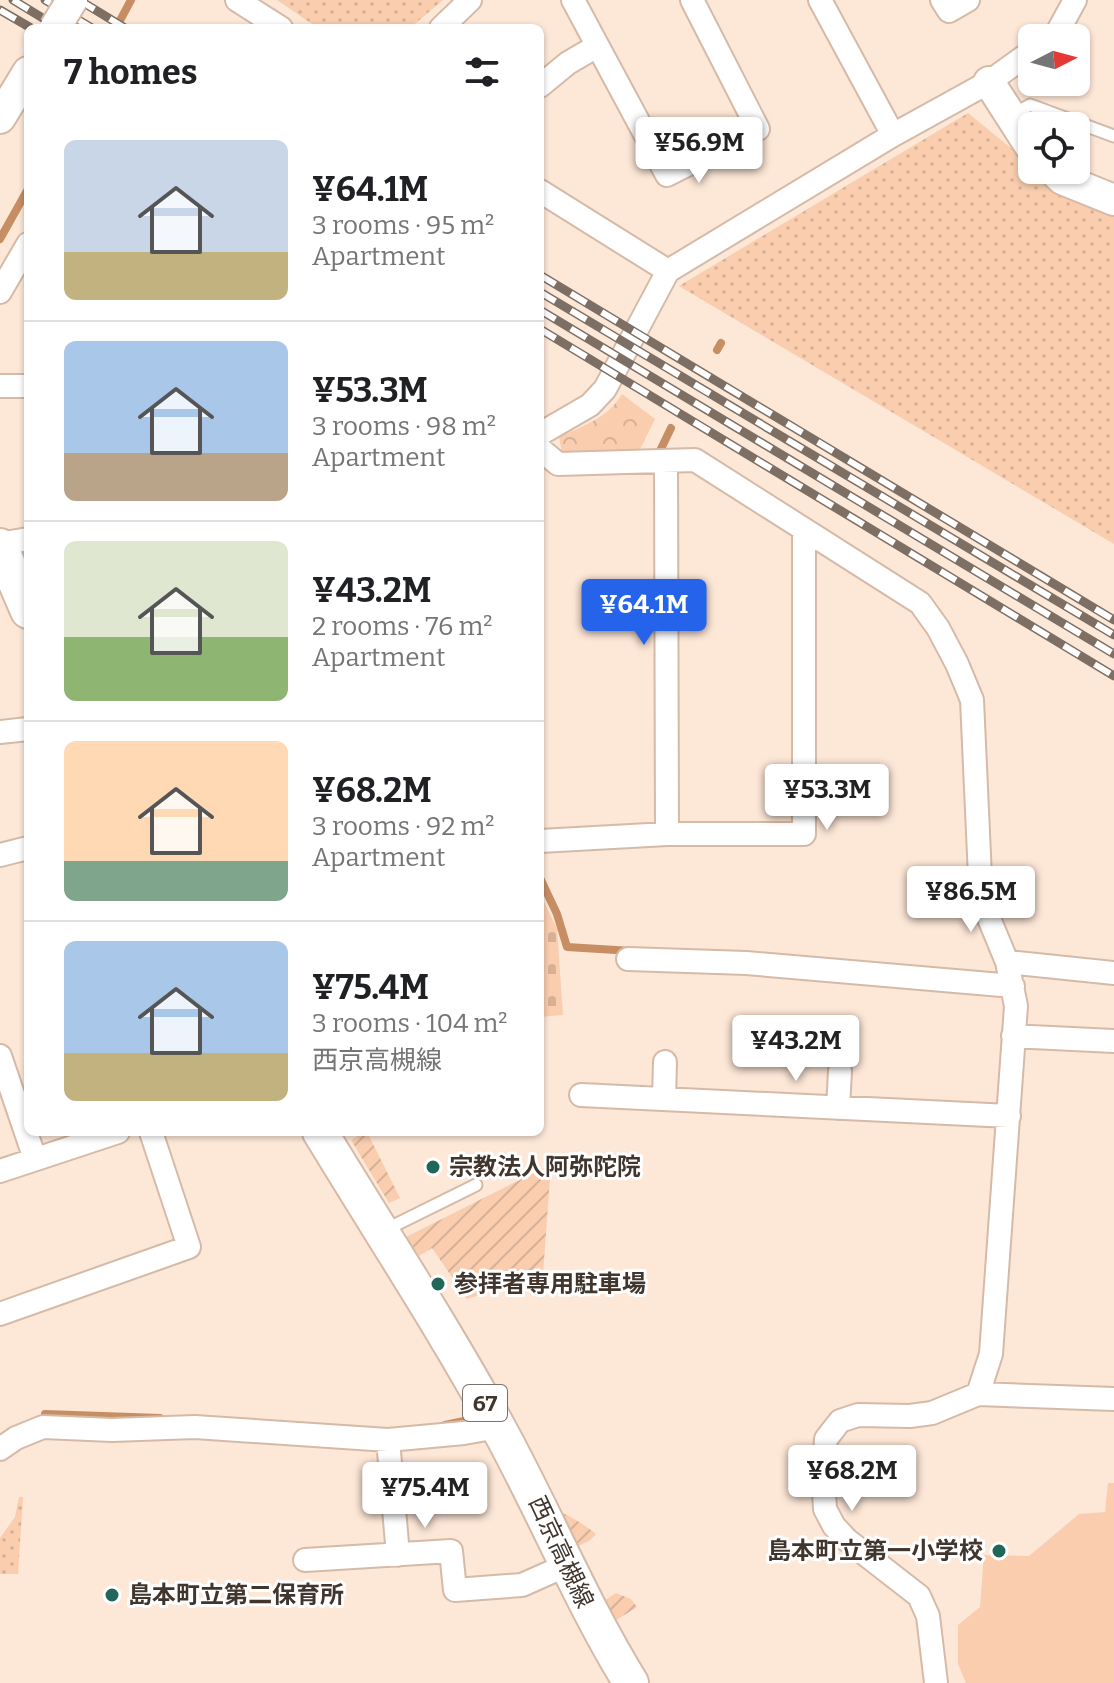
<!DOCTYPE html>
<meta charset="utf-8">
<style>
body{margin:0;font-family:Bitter,"Noto Sans JP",serif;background:#f6f6f6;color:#202124;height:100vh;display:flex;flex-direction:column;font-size:30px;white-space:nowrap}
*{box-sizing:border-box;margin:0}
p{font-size:26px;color:#757577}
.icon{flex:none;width:44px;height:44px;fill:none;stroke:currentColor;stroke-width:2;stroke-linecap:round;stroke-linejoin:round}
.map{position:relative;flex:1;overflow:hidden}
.drawer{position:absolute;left:24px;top:24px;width:520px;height:1112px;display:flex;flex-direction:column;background:#fff;border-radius:12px;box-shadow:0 2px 6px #0004}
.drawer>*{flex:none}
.needle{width:52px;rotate:84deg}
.controls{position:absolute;left:1018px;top:24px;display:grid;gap:16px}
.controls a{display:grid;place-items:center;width:72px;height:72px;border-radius:12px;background:#fff;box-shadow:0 2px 6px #0004;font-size:40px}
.price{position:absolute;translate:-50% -68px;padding:0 18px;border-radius:8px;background:#fff;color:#222;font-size:26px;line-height:52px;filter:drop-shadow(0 2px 4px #0008)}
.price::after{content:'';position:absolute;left:50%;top:48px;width:24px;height:18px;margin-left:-12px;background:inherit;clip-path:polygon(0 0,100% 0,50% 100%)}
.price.selected{background:#2563eb;color:#fff}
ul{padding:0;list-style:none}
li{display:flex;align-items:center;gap:24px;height:200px;padding:0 40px}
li+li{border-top:2px solid #e0e0e0}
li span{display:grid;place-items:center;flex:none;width:224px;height:160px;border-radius:12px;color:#555}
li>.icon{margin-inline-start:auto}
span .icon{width:96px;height:96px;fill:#fffc;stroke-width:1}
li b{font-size:34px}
h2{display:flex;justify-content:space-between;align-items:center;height:96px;padding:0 40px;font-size:34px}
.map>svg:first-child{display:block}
.grass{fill:url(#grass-dots)}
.forest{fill:url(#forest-crowns)}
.cemetery{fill:url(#cemetery-stones)}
.garden{fill:url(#garden-furrows)}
.pitch{fill:#f9cdae}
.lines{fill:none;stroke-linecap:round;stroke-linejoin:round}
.stream{stroke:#c78e64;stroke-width:8}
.lane-casing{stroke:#d5baa7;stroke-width:15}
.street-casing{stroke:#d5baa7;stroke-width:26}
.secondary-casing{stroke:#d5baa7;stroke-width:34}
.primary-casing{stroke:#d5baa7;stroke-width:38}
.lane{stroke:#fff;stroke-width:11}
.street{stroke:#fff;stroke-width:22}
.secondary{stroke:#fff;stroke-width:30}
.primary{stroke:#fff;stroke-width:34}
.rail-casing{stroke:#7d6f64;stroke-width:9}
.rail{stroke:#fff;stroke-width:6;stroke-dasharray:18;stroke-linecap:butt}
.secondary-bridge-casing{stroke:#d5baa7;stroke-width:34;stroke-linecap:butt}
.secondary-bridge{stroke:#fff;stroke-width:30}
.poi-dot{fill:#206659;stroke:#fff;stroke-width:3}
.labels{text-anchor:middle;stroke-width:6;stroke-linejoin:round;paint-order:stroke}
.shield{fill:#fff;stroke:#7a726d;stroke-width:2}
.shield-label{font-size:22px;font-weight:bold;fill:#41362e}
.poi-label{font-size:24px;font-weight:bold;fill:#41362e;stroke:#fff;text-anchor:start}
.street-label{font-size:24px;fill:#41362e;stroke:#fff}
</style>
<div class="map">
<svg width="1114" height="1683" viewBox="0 0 1114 1683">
<defs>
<pattern id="grass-dots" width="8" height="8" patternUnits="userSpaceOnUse" patternTransform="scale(2)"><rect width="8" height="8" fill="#f9cdae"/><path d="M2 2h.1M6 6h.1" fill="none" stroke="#d7b196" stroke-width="1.8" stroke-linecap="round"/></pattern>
<pattern id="forest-crowns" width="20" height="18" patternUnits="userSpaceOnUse" patternTransform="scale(2)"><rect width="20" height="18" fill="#f9cdae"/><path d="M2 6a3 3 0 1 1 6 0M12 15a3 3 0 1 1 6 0" fill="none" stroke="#d7b196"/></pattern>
<pattern id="cemetery-stones" width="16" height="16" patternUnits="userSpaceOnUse" patternTransform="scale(2)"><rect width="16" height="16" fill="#f9cdae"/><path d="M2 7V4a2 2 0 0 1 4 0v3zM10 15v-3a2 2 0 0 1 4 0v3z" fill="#d7b196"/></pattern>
<pattern id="garden-furrows" width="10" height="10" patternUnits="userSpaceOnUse" patternTransform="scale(2)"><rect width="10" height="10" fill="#f9cdae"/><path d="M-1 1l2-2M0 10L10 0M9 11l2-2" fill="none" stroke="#d7b196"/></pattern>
</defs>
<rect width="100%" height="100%" fill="#fde7d7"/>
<path class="grass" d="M277,0H443L410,28H318Z
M968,113L1032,165V170H1038L1065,192L1114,215V544L679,286Z
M19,1497H23L18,1574H0V1538L15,1517Z"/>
<path class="forest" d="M622,394L655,419L638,453H562L559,437C583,426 608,418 622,394Z"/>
<path class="cemetery" d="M540,893L557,929L563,1015L540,1017Z"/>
<path class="garden" d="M365,1132H367L400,1198L389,1203L351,1140Z
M551,1164L543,1274L467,1299L432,1248L419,1256L406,1237Z
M560,1512C568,1514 589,1528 596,1534L589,1541L574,1548Z
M616,1593L631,1599L637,1607L613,1622L601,1603Z"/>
<path class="pitch" d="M1108,1483H1114V1683H966L958,1664V1625L980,1607L984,1555L1029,1556L1079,1514L1105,1512Z"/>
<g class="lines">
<path class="stream" d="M116,28L131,0
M0,239L28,189
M717,350L721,343
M659,453L671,428
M540,878L557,914L567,947L632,951
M45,1414L160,1418
M445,1425L483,1417"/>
<defs>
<path id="lane" d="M1014,114L1030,105L1114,136
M385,1230L476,1185"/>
<path id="street" d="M237,0L281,28
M573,0L667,175L758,129L692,0
M820,0L893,135
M942,0L949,11L968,0
M441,28L470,0
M1050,38L1057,33L1075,0
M540,86L568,63L597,46
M540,191L668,271
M0,292L28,244
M0,386H28
M540,434L590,405L605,389L668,271L893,135L989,82L1032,51
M540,449L558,464L695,460L920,603L938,628L957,664L972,700L981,899L1007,962L1016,1006L991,1354L978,1394
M666,461L667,834
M0,544L28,539
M0,732L28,729
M540,841L667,834H804V531
M0,855L28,848
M628,959L746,963L1013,986
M1007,962L1114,973
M1013,1036L1114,1041
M0,1056L35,1159
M581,1095L1009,1116
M664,1099L665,1062
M838,1108L840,1071
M0,1171L118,1132
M0,1314L189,1247L151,1132
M388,1440L398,1555
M0,1449L16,1438L43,1427L112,1430L195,1427L388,1440L464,1433L498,1427
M305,1560L451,1551L455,1590L522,1585L567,1565
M936,1683L928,1616L919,1596L847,1540L834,1526L825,1509L823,1474L826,1439L840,1421L858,1415L910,1416L932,1413L978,1394L1114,1399"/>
<path id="secondary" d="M989,82L1032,149
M0,118L28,72
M1053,170L1062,179L1114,200"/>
<path id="primary" d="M0,546L28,611
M320,1132C380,1231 444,1328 499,1429C545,1513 581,1602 631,1683"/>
</defs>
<use href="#lane" class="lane-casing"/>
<use href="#street" class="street-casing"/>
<use href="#secondary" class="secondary-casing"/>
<use href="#primary" class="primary-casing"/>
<use href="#lane" class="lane"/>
<use href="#street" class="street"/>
<use href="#secondary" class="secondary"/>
<use href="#primary" class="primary"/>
<defs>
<path id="rail" d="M13,0L59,28
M45,0L92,28
M79,0L125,28
M0,10L31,28
M540,275L1114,620
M540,292L1114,635
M540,310L1114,654
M540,329L1114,676"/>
</defs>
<use href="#rail" class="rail-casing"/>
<use href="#rail" class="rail"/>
<defs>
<path id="secondary-bridge" d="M55,28L72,0"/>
</defs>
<use href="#secondary-bridge" class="secondary-bridge-casing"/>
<use href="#secondary-bridge" class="secondary-bridge"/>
</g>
<g class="poi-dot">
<circle cx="433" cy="1167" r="8"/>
<circle cx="438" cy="1284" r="8"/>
<circle cx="999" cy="1551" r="8"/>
<circle cx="112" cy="1595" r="8"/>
</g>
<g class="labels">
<rect class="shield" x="463" y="1385" width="44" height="36" rx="6"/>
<g class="shield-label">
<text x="485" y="1411">67</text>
</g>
<g class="poi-label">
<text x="449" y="1175">宗教法人阿弥陀院</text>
<text x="454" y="1292">参拝者専用駐車場</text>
<text x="983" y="1559" text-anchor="end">島本町立第一小学校</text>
<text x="128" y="1603">島本町立第二保育所</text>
</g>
<g class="street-label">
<text transform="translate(561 1552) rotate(65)" y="8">西京高槻線</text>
</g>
</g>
</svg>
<div class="controls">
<a><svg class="needle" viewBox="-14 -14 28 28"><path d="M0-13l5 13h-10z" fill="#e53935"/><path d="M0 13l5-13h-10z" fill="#757577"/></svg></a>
<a><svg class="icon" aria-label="locate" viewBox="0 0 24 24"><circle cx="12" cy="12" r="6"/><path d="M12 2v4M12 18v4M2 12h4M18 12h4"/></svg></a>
</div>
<b class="price" style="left:699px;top:185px">¥56.9M</b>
<b class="price selected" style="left:644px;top:647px">¥64.1M</b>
<b class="price" style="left:827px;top:832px">¥53.3M</b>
<b class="price" style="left:971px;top:934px">¥86.5M</b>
<b class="price" style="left:796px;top:1083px">¥43.2M</b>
<b class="price" style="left:852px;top:1513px">¥68.2M</b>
<b class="price" style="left:425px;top:1530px">¥75.4M</b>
<section class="drawer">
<h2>7 homes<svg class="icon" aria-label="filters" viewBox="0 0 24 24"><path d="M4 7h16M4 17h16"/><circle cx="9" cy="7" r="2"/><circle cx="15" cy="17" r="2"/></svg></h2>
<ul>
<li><span style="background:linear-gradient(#c9d6e8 70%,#c2b280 0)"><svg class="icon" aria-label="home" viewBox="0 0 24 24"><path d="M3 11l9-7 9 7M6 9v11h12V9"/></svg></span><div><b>¥64.1M</b><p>3 rooms · 95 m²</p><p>Apartment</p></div></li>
<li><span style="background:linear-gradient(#a9c7e8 70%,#b9a48a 0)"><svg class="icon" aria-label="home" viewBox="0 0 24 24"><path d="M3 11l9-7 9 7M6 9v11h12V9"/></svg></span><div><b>¥53.3M</b><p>3 rooms · 98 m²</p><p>Apartment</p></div></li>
<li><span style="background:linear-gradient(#dfe7d0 60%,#8fb573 0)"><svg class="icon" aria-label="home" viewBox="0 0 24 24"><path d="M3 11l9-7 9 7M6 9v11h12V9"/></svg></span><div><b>¥43.2M</b><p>2 rooms · 76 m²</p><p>Apartment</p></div></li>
<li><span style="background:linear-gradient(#ffd9b3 75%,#7fa58c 0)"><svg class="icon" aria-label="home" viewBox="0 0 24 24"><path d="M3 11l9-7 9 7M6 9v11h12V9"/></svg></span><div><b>¥68.2M</b><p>3 rooms · 92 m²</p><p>Apartment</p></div></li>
<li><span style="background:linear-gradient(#a9c7e8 70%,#c2b280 0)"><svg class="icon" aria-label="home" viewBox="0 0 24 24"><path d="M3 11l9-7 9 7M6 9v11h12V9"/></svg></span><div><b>¥75.4M</b><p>3 rooms · 104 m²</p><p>西京高槻線</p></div></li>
</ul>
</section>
</div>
